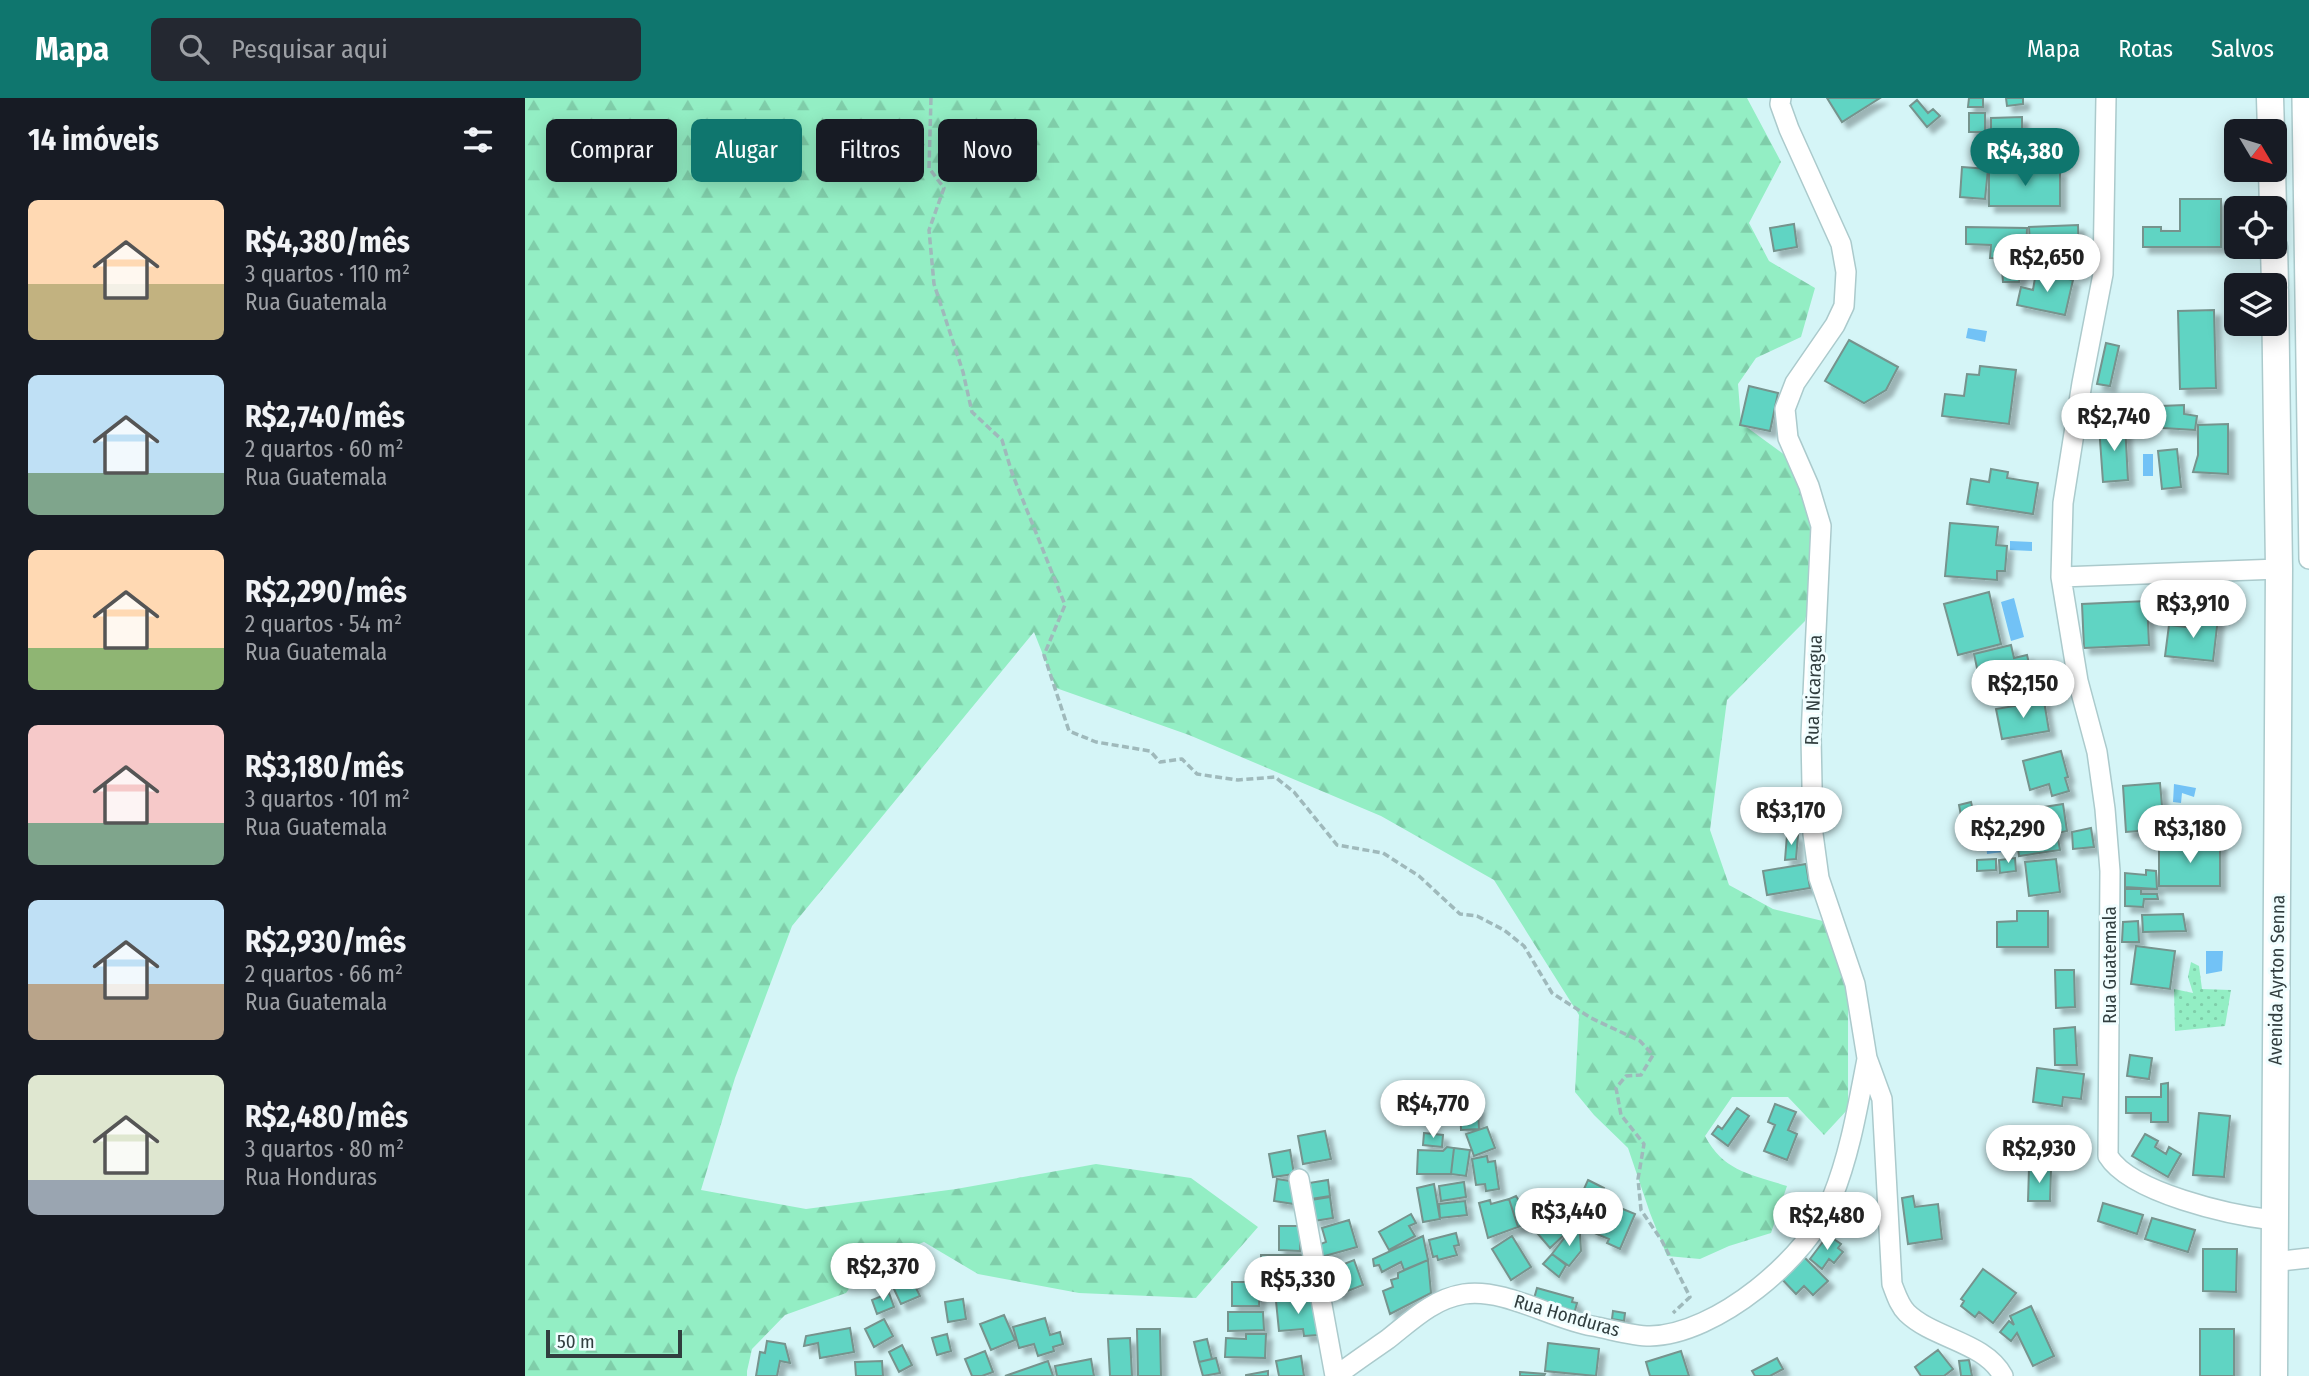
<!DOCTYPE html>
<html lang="pt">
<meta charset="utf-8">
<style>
body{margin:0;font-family:"Fira Sans Condensed",sans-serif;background:#242831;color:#f1f3f6;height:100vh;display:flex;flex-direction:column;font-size:26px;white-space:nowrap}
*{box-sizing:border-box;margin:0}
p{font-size:23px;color:#9ea1a6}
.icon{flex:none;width:38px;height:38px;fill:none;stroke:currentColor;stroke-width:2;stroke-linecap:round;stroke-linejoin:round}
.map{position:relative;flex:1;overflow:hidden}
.sheet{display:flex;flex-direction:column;background:#171b24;width:525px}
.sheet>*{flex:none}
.hud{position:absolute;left:21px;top:21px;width:665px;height:63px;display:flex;gap:14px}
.needle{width:46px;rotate:128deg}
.fabs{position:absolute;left:1699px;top:21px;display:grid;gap:14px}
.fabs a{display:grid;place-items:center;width:63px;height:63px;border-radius:10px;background:#171b24;box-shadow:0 4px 18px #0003;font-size:35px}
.scale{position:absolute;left:21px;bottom:18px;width:136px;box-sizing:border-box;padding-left:7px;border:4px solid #313e3f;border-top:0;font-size:19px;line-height:24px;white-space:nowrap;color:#313e3f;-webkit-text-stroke:5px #f1feff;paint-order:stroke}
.price{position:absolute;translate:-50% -60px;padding:0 16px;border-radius:24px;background:#fff;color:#222;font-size:23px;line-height:46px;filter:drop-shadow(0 2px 4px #0008)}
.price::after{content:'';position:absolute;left:50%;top:42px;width:21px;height:16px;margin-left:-10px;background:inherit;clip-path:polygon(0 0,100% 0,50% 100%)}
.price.active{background:#0f766e;color:#fff}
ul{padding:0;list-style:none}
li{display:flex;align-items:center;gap:21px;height:175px;padding:0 28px}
li span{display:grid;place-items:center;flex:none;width:196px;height:140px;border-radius:10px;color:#555}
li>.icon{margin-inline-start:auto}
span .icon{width:84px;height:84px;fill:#fffc;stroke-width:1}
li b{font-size:30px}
h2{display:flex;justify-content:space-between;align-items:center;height:84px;padding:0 28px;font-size:30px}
.chip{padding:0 24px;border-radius:10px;background:#171b24;box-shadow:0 4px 18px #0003;font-size:24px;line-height:63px}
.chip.active{background:#0f766e;color:#fff}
header{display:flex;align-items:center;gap:42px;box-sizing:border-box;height:98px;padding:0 35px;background:#0f766e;color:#fff}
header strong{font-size:33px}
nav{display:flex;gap:38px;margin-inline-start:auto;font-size:24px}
.search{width:490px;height:63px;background:#242831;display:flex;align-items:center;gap:18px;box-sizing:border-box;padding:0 24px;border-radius:10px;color:#9ea1a6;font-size:26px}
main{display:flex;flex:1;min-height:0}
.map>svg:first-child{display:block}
.grass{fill:url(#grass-dots)}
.forest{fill:url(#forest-firs)}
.water{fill:#72c2f6}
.building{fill:#60d4c3;stroke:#76938d;stroke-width:2;filter:url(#shadow)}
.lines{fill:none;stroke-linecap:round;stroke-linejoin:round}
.minor-casing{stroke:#abcacc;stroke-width:22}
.secondary-casing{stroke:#abcacc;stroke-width:29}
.path{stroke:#9fb9bb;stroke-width:3.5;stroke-dasharray:7 3.5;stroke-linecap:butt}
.minor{stroke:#fff;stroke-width:19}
.secondary{stroke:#fff;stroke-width:26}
.labels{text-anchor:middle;stroke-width:6;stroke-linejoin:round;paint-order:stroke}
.street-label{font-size:19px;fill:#313e3f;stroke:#f1feff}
</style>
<header>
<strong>Mapa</strong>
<div class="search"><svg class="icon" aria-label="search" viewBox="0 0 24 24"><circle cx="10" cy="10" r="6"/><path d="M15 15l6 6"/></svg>Pesquisar aqui</div>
<nav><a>Mapa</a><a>Rotas</a><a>Salvos</a></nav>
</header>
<main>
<section class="sheet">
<h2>14 imóveis<svg class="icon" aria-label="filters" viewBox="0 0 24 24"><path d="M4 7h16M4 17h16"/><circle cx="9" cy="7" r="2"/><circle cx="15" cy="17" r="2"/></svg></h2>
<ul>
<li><span style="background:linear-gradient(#ffd9b3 60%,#c2b280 0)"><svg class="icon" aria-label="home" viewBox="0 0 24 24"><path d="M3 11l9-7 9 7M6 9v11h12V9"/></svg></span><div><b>R$4,380/mês</b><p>3 quartos · 110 m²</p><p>Rua Guatemala</p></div></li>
<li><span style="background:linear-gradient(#bfe0f5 70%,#7fa58c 0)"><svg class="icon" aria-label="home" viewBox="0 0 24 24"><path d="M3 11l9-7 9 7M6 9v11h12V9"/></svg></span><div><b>R$2,740/mês</b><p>2 quartos · 60 m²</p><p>Rua Guatemala</p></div></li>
<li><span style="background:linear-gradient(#ffd9b3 70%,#8fb573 0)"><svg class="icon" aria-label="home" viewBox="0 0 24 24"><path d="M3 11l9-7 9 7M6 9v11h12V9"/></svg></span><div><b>R$2,290/mês</b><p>2 quartos · 54 m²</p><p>Rua Guatemala</p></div></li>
<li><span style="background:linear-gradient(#f6c9c9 70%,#7fa58c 0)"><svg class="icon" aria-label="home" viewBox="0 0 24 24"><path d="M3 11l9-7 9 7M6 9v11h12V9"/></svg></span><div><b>R$3,180/mês</b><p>3 quartos · 101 m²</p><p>Rua Guatemala</p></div></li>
<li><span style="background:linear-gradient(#bfe0f5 60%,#b9a48a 0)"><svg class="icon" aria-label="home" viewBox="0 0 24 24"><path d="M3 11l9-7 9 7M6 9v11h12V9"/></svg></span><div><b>R$2,930/mês</b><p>2 quartos · 66 m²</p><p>Rua Guatemala</p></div></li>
<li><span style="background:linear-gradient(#dfe7d0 75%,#9aa5b1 0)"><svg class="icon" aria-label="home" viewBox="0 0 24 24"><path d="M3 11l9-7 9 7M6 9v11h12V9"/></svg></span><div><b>R$2,480/mês</b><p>3 quartos · 80 m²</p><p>Rua Honduras</p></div></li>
</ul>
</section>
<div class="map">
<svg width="1784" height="1278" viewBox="0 0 1784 1278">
<defs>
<pattern id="grass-dots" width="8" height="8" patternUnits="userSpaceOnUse" patternTransform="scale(1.75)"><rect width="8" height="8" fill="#93eec4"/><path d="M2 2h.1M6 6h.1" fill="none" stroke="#7fcda9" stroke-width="1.8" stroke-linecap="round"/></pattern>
<pattern id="forest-firs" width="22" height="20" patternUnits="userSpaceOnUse" patternTransform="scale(1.75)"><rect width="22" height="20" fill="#93eec4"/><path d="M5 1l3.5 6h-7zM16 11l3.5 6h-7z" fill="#7fcda9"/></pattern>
<filter id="shadow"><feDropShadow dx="6" dy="6" stdDeviation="2" flood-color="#0004"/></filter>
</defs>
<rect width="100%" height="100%" fill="#d5f5f7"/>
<path class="grass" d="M1666,864L1674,868L1677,891L1706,892L1700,928L1650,933L1649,891L1668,895L1663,879Z"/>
<path class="forest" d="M0,0H1222L1256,64L1224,125L1244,163L1290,190L1276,239L1231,260L1213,286L1216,325L1272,366L1297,444L1280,523L1202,602L1185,732L1204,787L1248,811L1302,824L1323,882V1011L1299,1037L1263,999H1207L1180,1038C1199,1074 1226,1076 1262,1088L1246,1135L1204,1148L1175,1161L1142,1158L1125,1115L1103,1050L1069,1017L1050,994L1054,917L969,782L856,718L664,637L531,590L509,534L267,828L210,980L176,1092L281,1111L431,1091L571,1066L666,1080L733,1129L671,1200L554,1195L453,1176L399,1144L342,1166L321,1195L260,1217L227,1251L222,1273V1278H0Z"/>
<path class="water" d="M1443,230L1462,233L1460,244L1441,240Z
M1618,356H1628V378H1618Z
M1485,443L1507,444V453L1485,452Z
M1489,500L1499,539L1486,543L1476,504Z
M1649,686L1671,690L1669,699L1657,695L1656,705L1648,704Z
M1485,741L1486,753L1462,756L1461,743Z
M1681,853H1698L1697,873L1681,876Z"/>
<path class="building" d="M1302,0H1355L1317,24Z
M1444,0H1458V9H1443Z
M1481,0H1498V6L1482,8Z
M1392,2L1403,15L1408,11L1415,18L1402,29L1385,8Z
M1444,15H1460V34H1444Z
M1497,19V56H1466V20Z
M1437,69L1463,71L1460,101L1435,99Z
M1464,73H1535V108H1464Z
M1655,101H1696V149H1618V129H1636V133H1655Z
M1269,126L1272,149L1249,153L1245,130Z
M1553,127L1554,161L1512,163L1511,147H1505L1504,129Z
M1441,129L1502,130L1501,161L1465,160L1466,147L1441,146Z
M1477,172L1496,174L1494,184H1478Z
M1511,174L1548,182L1540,217L1492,207L1496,189L1508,192Z
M1689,212L1691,290L1655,291L1653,213Z
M1324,242L1373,269L1361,292L1339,305L1300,283Z
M1581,245L1594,248L1585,288L1572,286Z
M1455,268L1491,272L1484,326L1417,318L1420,296L1439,298L1442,276L1454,277Z
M1224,288L1253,295L1245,333L1215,327Z
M1659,307V316L1672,318L1670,332L1638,330L1636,308Z
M1600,326L1603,382L1578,384L1574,328Z
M1703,326V376L1668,374L1673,357V327Z
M1652,351L1656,389L1637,391L1633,353Z
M1466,371L1483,374L1482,380L1513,385L1508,416L1442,406L1446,381L1464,384Z
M1425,425L1473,429L1471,447L1482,448L1480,473H1472V482L1420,478Z
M1464,494L1476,546L1433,557L1419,506Z
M1622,503L1624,547L1559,550L1557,506Z
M1670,518L1693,520L1688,563L1640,558L1644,527L1669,530Z
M1486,547L1489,560L1502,557L1509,586L1479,594L1477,584L1456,589L1449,556Z
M1519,603L1524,633L1477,641L1471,611Z
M1536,653L1543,679L1540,680L1544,693L1527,698L1524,686L1505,692L1498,663Z
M1635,685L1639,731L1601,734L1598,688Z
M1446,704L1450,720L1437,723L1434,707Z
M1538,706L1542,733L1532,735L1535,752L1494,758L1488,714Z
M1566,730L1569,749L1548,751L1547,734Z
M1262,737H1273L1271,761L1260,762Z
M1634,745H1695V788H1634Z
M1490,760L1491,773L1475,775L1474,762Z
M1471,761V772L1452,773V762Z
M1531,761L1535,794L1504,798L1500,764Z
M1281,766L1285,790L1242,797L1238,773Z
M1621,772L1631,773L1632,791L1600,789V775L1621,777Z
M1600,791H1616V796H1632L1633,801H1619L1618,809L1600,808Z
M1492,813H1523V849H1472V824L1492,823Z
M1658,816L1661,833L1618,834L1617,817Z
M1613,823L1614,844H1597L1598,824Z
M1611,848L1650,853L1645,891L1606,886Z
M1530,872H1549L1550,909L1531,910Z
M1550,929L1552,967H1530L1529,931Z
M1605,957L1627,960L1624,981L1602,978Z
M1512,970L1559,976L1556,1001L1538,999L1537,1008L1508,1004Z
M1643,985V1024H1626V1015H1601V999H1636V986Z
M1250,1006L1271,1014L1263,1032L1272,1036L1262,1062L1239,1053L1250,1027L1243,1024Z
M953,1009L954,1031L936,1032L935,1010Z
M1212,1010L1224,1018L1203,1048L1187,1036L1193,1028L1197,1031Z
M1674,1015L1705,1018L1699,1079L1668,1077Z
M962,1029L970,1050L949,1058L941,1036Z
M800,1033L806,1061L778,1066L773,1038Z
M899,1035L918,1037L917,1049L898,1047Z
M1620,1036L1633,1043L1630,1049L1641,1056L1644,1049L1656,1056L1643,1079L1607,1058Z
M922,1049L929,1050L926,1076H892L893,1052L918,1053Z
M929,1050L945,1052L941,1078L926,1076Z
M765,1052L769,1076L748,1079L744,1056Z
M962,1058L963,1064L970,1063L974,1091L961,1093L960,1086L951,1087L947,1061Z
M1504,1070L1526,1071L1525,1103H1503Z
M752,1081L772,1084L769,1106L749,1103Z
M803,1082L805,1098L786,1101L784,1085Z
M1063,1082L1079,1090L1069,1112L1053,1104Z
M939,1084L941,1099L916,1103L914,1088Z
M909,1086L915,1121L898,1124L892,1090Z
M991,1098L999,1111L1001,1126L993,1129L984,1101Z
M1388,1098L1390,1109L1413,1106L1417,1141L1383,1146L1377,1100Z
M805,1099L808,1120L789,1123L786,1102Z
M984,1101L993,1129L963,1140L954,1105L965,1102L966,1106Z
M940,1103L942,1117L915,1120L914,1106Z
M1081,1104L1110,1116L1095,1151L1082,1145L1084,1141L1067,1134Z
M1578,1105L1618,1117L1612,1136L1573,1123Z
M1015,1112L1039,1137L1025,1150L1007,1129L1009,1127L1004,1121Z
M886,1116L891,1125L884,1128L890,1138L864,1152L854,1134Z
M1627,1120L1670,1132L1663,1154L1620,1141Z
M824,1122L832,1149L796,1159L793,1147L801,1144L797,1130Z
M754,1128H776L775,1153L754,1152Z
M1047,1130L1055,1136L1056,1153L1044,1168L1027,1156Z
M931,1135L934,1147L929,1148L932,1157L913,1162L912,1158L908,1159L904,1142Z
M1303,1137L1316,1146L1313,1150L1318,1154L1309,1165L1304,1161L1297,1171L1285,1161Z
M898,1138L903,1162L879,1172L876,1164L857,1174L854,1167L849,1168L848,1161Z
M987,1138L1006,1169L986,1182L967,1151Z
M1678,1151H1712L1711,1194L1678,1193Z
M1275,1155L1303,1183L1288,1197L1279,1188L1271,1196L1253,1177Z
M1027,1156L1041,1167L1034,1179L1018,1166Z
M736,1157H780V1183L736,1184Z
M829,1162L838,1187L813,1197L804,1172Z
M903,1162L906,1195L865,1216L858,1193L868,1189L866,1182L873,1180V1175Z
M1458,1171L1491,1195L1468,1225L1454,1214L1450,1219L1436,1208L1439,1203L1436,1201Z
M386,1180L395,1198L376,1206L368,1189Z
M707,1184H735L734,1208H707Z
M1012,1190L1048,1200L1047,1204L1052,1205L1049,1216L1008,1204Z
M364,1195L369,1209L352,1216L347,1202Z
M789,1199L793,1237L779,1238L778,1231L754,1233L751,1203Z
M438,1201L441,1221L423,1224L420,1204Z
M1506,1208L1529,1258L1508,1268L1492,1235L1486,1243L1475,1234L1484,1223L1489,1227L1485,1218Z
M1088,1213L1100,1215L1099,1223L1087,1221Z
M703,1214H738L739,1232L703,1233Z
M479,1217L490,1242L466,1252L455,1226Z
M520,1220L525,1237L535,1234L538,1246L528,1249L529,1253L513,1258L509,1246L494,1250L488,1229Z
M359,1221L368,1238L349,1249L340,1231Z
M325,1230L329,1254L295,1260L293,1245L279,1248L281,1238Z
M612,1231H635L636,1278H613Z
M1675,1231H1709V1278H1675Z
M422,1236L426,1253L412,1257L407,1240Z
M721,1236H741L740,1260L700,1259L701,1240L721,1241Z
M605,1240L607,1278H585L583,1241Z
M682,1241L687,1261L674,1264L669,1244Z
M242,1243L260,1246L265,1265L255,1263L252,1278H231L235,1254L240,1255Z
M1023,1245L1074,1251L1071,1278L1020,1273Z
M377,1247L387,1267L374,1274L364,1254Z
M1413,1252L1428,1271L1419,1278H1396L1390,1269Z
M460,1253L468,1274L457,1278H447L440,1261Z
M1156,1253L1164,1278H1125L1121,1264Z
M776,1258L779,1278H754L751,1263Z
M691,1260L695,1275L678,1278L674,1264Z
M1252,1260L1258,1271L1245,1278H1230L1227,1273Z
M566,1261L569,1278H532L530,1268Z
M1444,1262L1447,1278H1436L1434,1263Z
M357,1263L358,1278H331L330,1264Z
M523,1263L528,1278H480Z
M743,1273V1278H721V1277Z
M995,1274L1020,1276L1019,1278H995Z"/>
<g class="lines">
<defs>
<path id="minor" d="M1256,0L1255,6L1264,31L1316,146L1321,174L1319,208L1310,227L1270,285L1260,311L1263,340L1284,388L1296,428L1286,638L1288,736L1294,780L1330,886L1342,960L1357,1001L1367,1186C1371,1196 1374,1207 1382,1215C1409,1241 1460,1244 1478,1278
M1581,0L1578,176L1557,285L1538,405L1536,479L1553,583L1572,654L1580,711L1585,773L1583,1058C1606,1095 1705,1117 1748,1122
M1777,0L1784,461
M1536,479L1754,471
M774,1081L810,1278
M1748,1164L1784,1160
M811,1278C828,1265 846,1253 863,1241C887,1222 908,1201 939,1196C980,1190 1027,1221 1067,1228C1085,1231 1106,1238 1125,1238C1191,1237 1283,1160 1307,1100C1325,1056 1333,1007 1342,961"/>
<path id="secondary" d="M1745,0L1746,33
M1747,72L1748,110
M1749,149L1750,187
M1749,1278L1754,471L1750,192"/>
</defs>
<use href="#minor" class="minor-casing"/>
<use href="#secondary" class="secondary-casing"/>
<path class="path" d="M406,0L404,70L419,90L404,132L409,186L438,274L447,314L477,342L487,375L540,507L519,557L544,633L571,644L625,653L635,664L657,661L672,676L713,682L750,679L769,694L812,747L858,755L894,778L935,816L952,818L979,832L999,848L1027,895L1066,920L1115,943L1128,957L1116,977L1101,978L1091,990L1096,1017L1119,1046L1113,1081L1116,1112L1137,1143L1165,1199L1148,1215"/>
<use href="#minor" class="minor"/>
<use href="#secondary" class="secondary"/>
</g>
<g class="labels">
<g class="street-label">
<text transform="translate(1288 592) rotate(-88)" y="7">Rua Nicaragua</text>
<text transform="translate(1584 867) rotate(-90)" y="7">Rua Guatemala</text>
<text transform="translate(1751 882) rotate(-89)" y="7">Avenida Ayrton Senna</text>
<text transform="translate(1042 1217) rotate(16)" y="7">Rua Honduras</text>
</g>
</g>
</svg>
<div class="fabs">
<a><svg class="needle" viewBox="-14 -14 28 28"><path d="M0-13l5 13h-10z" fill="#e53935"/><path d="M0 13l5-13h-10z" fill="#9ea1a6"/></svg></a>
<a><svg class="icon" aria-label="locate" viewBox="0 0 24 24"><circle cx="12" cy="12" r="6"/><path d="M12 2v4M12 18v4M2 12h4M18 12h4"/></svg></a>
<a><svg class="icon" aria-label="layers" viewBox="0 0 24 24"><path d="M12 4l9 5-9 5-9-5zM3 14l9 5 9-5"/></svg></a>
</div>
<div class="scale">50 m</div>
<b class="price active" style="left:1500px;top:90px">R$4,380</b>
<b class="price" style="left:1522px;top:196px">R$2,650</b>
<b class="price" style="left:1589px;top:355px">R$2,740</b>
<b class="price" style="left:1668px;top:542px">R$3,910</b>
<b class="price" style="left:1498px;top:622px">R$2,150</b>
<b class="price" style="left:1266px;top:749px">R$3,170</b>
<b class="price" style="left:1483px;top:767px">R$2,290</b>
<b class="price" style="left:1665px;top:767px">R$3,180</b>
<b class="price" style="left:908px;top:1042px">R$4,770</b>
<b class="price" style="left:1514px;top:1087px">R$2,930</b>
<b class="price" style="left:1044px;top:1150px">R$3,440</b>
<b class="price" style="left:1302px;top:1154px">R$2,480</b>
<b class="price" style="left:358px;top:1205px">R$2,370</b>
<b class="price" style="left:773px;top:1218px">R$5,330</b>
<div class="hud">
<a class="chip">Comprar</a>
<a class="chip active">Alugar</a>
<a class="chip">Filtros</a>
<a class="chip">Novo</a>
</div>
</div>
</main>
